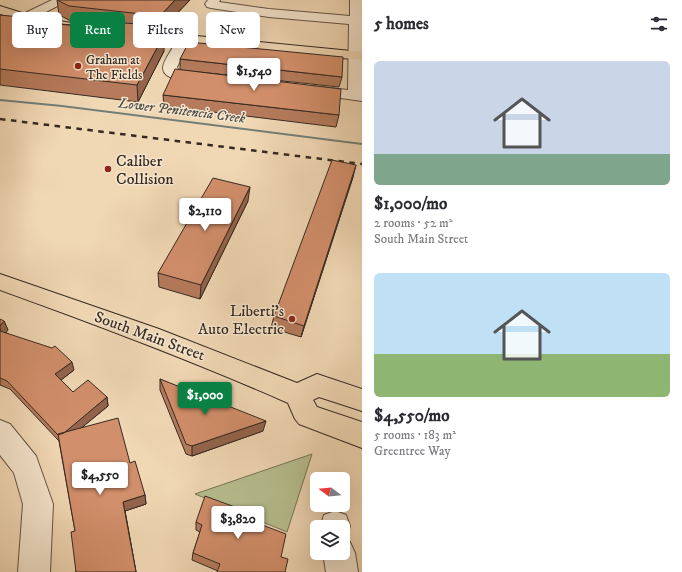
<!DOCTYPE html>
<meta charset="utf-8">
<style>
body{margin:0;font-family:"IM FELL DW Pica",serif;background:#f2f2f3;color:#2b2b33;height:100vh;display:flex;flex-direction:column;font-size:15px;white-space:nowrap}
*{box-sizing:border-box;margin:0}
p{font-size:13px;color:#7c7c81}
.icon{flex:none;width:22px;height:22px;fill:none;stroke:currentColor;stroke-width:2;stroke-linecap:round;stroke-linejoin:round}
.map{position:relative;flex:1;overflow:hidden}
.side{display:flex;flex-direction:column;background:#fff;width:320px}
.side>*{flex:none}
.guide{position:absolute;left:12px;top:12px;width:290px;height:36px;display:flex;gap:8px}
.needle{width:26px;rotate:286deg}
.buttons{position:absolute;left:310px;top:472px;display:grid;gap:8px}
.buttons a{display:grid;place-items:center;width:40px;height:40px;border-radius:6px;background:#fff;box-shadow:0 4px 16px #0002;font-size:20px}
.price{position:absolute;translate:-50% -34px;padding:0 9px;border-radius:4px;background:#fff;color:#222;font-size:13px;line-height:26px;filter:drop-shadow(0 1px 2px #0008)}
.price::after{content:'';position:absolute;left:50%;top:24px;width:12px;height:9px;margin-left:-6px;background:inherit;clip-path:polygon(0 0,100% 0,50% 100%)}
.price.selected{background:#0b8043;color:#fff}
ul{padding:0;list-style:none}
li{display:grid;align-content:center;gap:8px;height:212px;padding:0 12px}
li span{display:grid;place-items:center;height:124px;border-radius:6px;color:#555}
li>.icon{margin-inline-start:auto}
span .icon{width:72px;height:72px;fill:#fffc;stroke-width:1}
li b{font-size:17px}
h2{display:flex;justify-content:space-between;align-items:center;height:48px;padding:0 12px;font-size:17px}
.pill{padding:0 14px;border-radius:6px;background:#fff;box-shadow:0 4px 16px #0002;font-size:14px;line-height:36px}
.pill.selected{background:#0b8043;color:#fff}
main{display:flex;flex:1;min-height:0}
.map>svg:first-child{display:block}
.green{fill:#b7bf90;stroke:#767458}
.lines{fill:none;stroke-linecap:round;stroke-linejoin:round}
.stream{fill:#727f77;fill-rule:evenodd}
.minor-casing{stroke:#645546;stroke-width:2}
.major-casing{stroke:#352921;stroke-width:2}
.minor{fill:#f6e6cf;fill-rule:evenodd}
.major{fill:#f1d8b5;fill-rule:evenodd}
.rail{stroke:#352921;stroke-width:2.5;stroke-dasharray:5.5 5.5;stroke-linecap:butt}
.wall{fill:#b57b5c;stroke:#352921}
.shaded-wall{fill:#93644b;stroke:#352921}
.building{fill:#d28f6b;stroke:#352921}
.poi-dot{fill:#8f2418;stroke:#f6e6cf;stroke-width:1.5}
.labels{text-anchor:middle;stroke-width:3;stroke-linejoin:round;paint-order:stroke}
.far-poi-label{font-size:13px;fill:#352921;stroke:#f6e6cf;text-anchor:start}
.far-water-label{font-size:14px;font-style:italic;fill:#4e4d45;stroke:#f6e6cf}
.poi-label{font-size:16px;fill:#352921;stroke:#f6e6cf;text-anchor:start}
.street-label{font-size:16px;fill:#352921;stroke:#f6e6cf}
</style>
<main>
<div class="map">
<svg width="362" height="572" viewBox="0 0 362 572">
<rect width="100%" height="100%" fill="#f1d8b5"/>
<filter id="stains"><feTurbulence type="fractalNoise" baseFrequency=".005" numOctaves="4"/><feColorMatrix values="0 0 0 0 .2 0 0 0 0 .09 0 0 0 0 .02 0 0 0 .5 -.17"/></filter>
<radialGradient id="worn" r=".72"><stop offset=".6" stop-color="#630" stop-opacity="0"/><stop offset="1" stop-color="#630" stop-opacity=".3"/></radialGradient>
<path class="green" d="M312,454L287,532L195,494Z"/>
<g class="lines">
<path class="stream" d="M0,99L62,105L362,143V145L62,107L0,101Z"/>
<defs>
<path id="minor" d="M52,0H67L65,2L29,21H21L19,18L21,15Z
M208,0H220L219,2L269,9L350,16V0H362V101L312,94L307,93L305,90L307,87L312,86L348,90L349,24L269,17L211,8L207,7L205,4Z
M182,39L187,40L189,43L177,67L178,70L183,72L207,75L209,78L207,81C198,83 163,82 163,68C163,61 172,50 175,43L177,40Z
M0,420L10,424L36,456L53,504L50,572H18L23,504L14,473L0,455Z
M335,511L346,515L350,526L346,538L343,539L350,542L355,553L358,572H326L323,553H343V527H320L324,515Z"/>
<path id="major" d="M0,6L35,17L78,24L80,27L78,30L74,31L33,24L0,14Z
M134,30L362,52V60L129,37L128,34L129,31Z
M0,274L159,329L297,383L317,374L362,389V411L319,397L313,400L317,407L362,422V448L299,424L295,419L288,403C193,361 97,325 0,290Z"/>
</defs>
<use href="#minor" class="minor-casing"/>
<use href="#major" class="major-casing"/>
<use href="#minor" class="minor"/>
<use href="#major" class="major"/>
<path class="rail" d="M0,119L362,164"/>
</g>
<path class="wall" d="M57,0H190L160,31L150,30V34L164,51L138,102L0,85V15L21,20L101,28L100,24L71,21L59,15Z
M180,59L342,77L339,87L180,70Z
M163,95L339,115L336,127L164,106Z
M353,177L301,337L271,328L274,316Z
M248,201L200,299L159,287L158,273Z
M4,321L8,330L5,332L74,370L61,380L73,392L107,397L108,406L81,428L130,463L145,495L146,504L125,511L136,572H76L75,531L59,441L10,389L0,385V326Z
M160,379L263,431L192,456L186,454L160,390Z
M251,513L218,571L192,560L193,553L200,532L196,530V522Z"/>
<path class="shaded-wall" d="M175,0H190L160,31V16Z
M150,25V41L142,33Z
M164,35V51L138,102L137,85Z
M356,165L353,177L301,337L304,326Z
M250,187L248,201L200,299L201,285Z
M4,321L8,330L1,338L0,326Z
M72,362L74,370L57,383L55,374Z
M107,397L108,406L62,444L59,436Z
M266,421L263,431L192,456V446Z
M145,495L146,504L125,511L136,572H135L123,502Z"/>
<path class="building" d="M57,0H175L160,16L69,6Z
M0,15L20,17L18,20L118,30L100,21L150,25L142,33L164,35L137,85L0,69Z
M189,42L343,57L342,77L180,59Z
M175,69L341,89L339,115L163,95Z
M332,160L356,165L304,326L274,316Z
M213,178L250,187L201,285L158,273Z
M0,319L4,321L0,326Z
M0,331L52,348L55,346L72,362L55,374L73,392L88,380L107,397L64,433L58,435L7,381L0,378Z
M160,379L266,421L192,446L186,444Z
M118,418L130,463L135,461L145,495L123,502L136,572H76L71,532L75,531L58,434Z
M205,496L251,513L249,520L286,534L281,557L288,559L285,572H217L220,564L193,553L202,525L196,522Z"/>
<g class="poi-dot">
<circle cx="78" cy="66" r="4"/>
<circle cx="108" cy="169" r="4"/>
<circle cx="292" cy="319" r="4"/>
</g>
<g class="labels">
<g class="far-poi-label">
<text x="86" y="64">Graham at<tspan x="86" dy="15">The Fields</tspan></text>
</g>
<g class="far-water-label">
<text transform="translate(182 110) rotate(7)" y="5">Lower Penitencia Creek</text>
</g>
<g class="poi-label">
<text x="116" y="166">Caliber<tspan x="116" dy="18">Collision</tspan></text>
<text x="284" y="316" text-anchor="end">Liberti's<tspan x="284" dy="18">Auto Electric</tspan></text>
</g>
<g class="street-label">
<text transform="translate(150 335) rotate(20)" y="6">South Main Street</text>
</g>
</g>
<rect width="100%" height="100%" filter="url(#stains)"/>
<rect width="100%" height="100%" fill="url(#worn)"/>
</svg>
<div class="buttons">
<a><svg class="needle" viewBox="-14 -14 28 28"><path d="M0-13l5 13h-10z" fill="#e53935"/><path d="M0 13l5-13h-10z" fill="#7c7c81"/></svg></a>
<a><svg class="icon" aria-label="layers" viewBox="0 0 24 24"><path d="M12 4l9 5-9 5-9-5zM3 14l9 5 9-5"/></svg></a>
</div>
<b class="price" style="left:254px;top:92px">$1,540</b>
<b class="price" style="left:205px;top:232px">$2,110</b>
<b class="price selected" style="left:205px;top:416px">$1,000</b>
<b class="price" style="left:100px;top:496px">$4,550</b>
<b class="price" style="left:238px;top:540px">$3,820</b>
<div class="guide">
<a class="pill">Buy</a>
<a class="pill selected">Rent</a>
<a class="pill">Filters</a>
<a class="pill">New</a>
</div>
</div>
<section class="side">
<h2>5 homes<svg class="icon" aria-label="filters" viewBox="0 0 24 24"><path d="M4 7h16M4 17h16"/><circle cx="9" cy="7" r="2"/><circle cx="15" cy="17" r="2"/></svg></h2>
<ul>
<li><span style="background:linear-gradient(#c9d6e8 75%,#7fa58c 0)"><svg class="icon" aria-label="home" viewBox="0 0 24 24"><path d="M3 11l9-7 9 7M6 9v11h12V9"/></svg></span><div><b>$1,000/mo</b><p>2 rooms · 52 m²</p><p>South Main Street</p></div></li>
<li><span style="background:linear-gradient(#bfe0f5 65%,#8fb573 0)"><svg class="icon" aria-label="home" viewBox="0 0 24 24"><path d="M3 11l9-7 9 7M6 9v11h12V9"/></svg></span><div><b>$4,550/mo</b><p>5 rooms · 183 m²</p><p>Greentree Way</p></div></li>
</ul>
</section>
</main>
